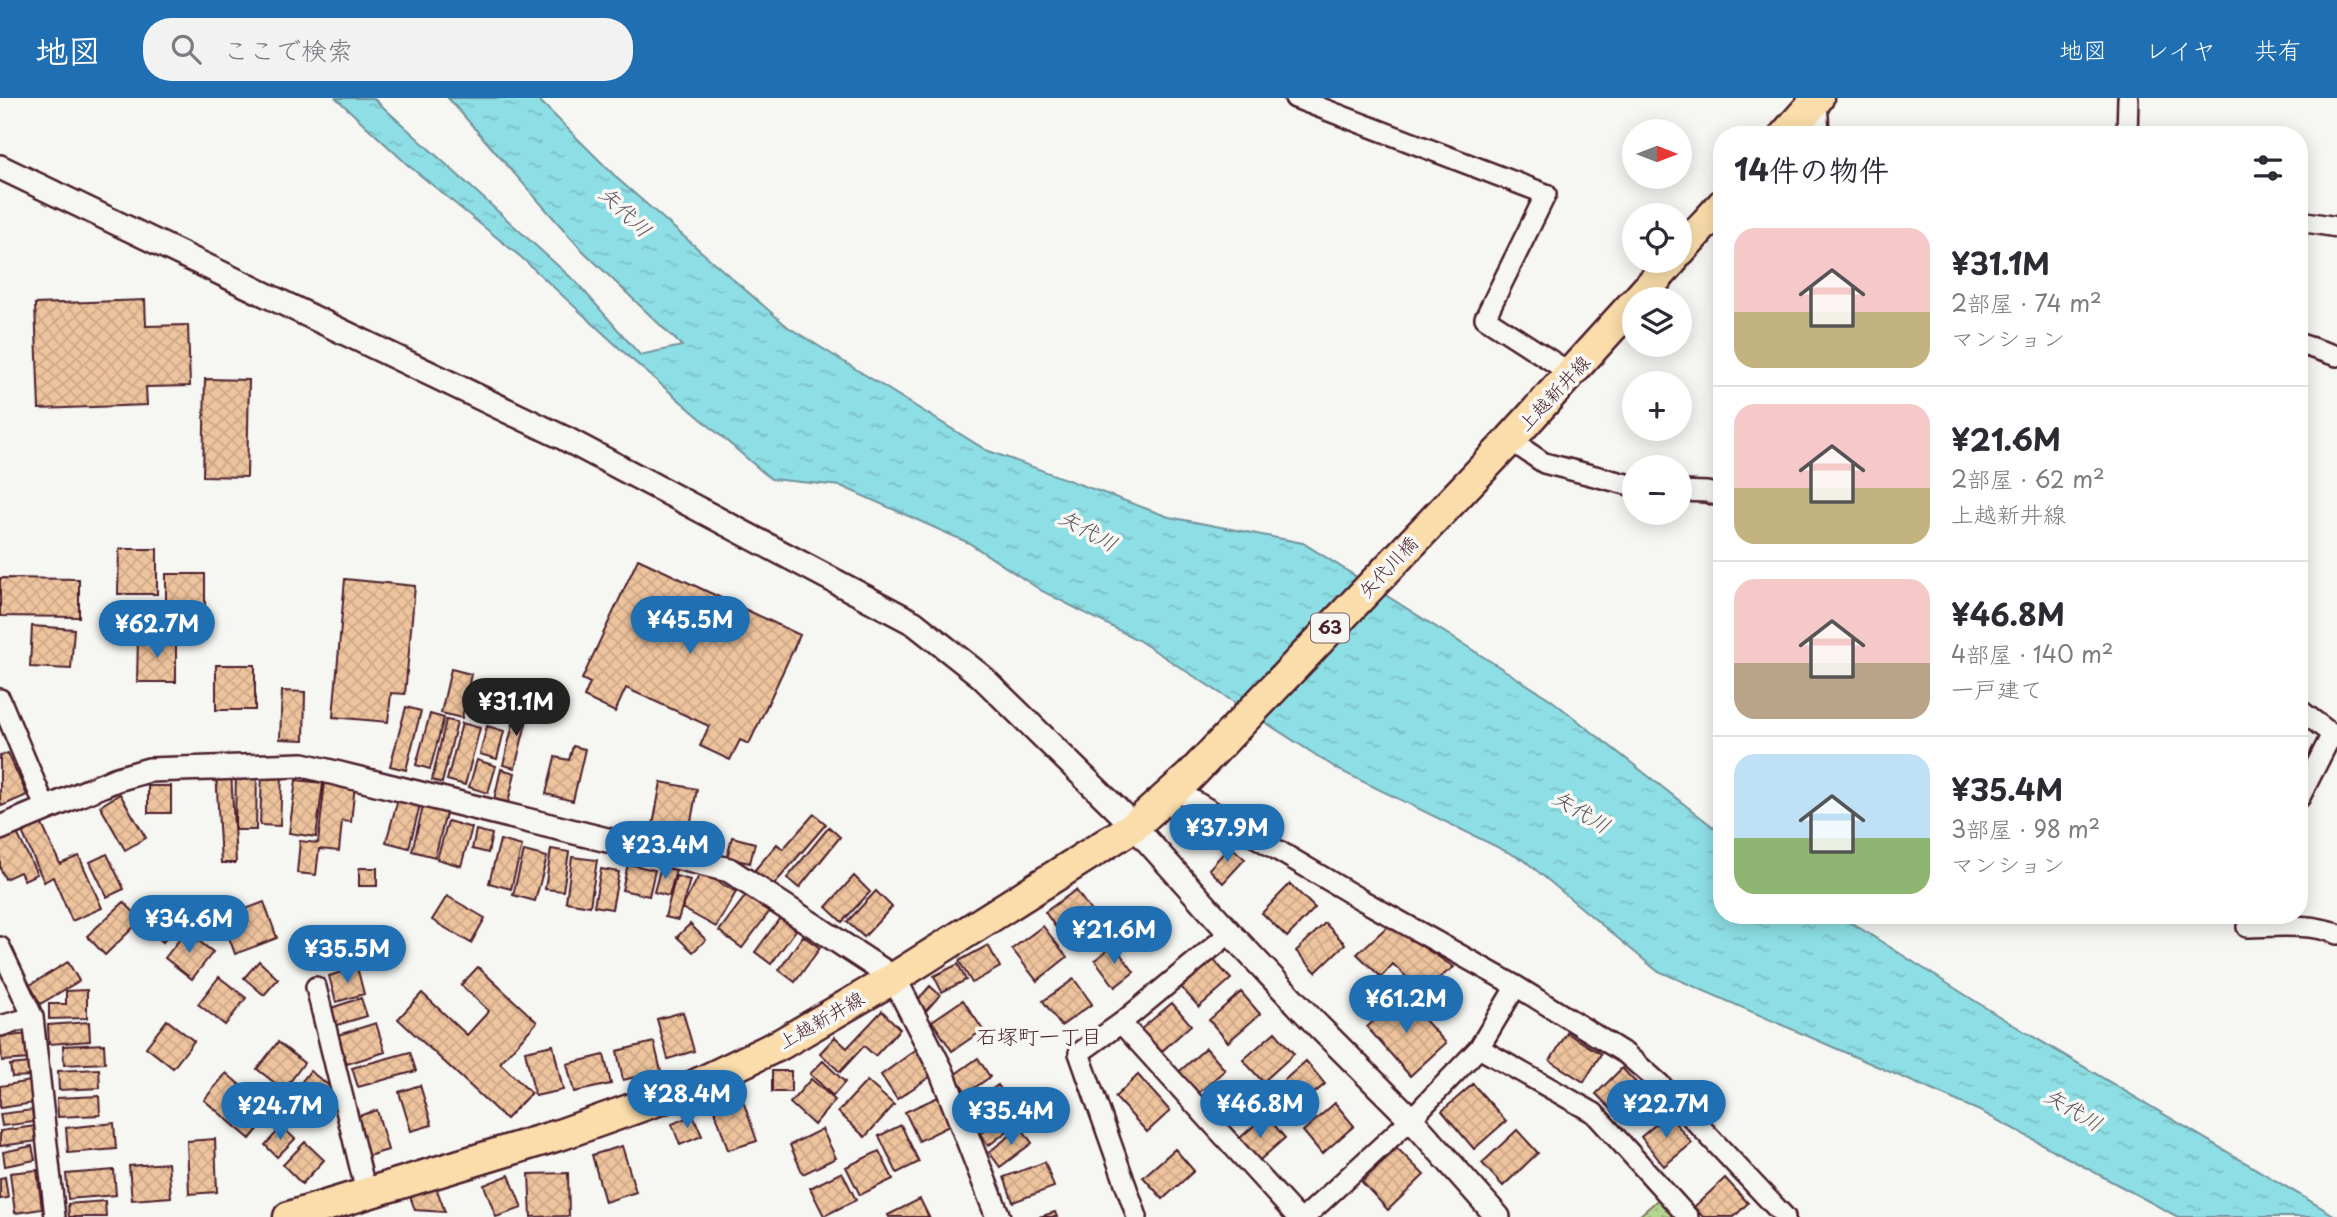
<!DOCTYPE html>
<html lang="ja">
<meta charset="utf-8">
<style>
body{margin:0;font-family:"Playpen Sans","Klee One",sans-serif;background:#f2f2f3;color:#2b2b33;height:100vh;display:flex;flex-direction:column;font-size:26px;white-space:nowrap}
*{box-sizing:border-box;margin:0}
p{font-size:23px;color:#7c7c81}
.icon{flex:none;width:38px;height:38px;fill:none;stroke:currentColor;stroke-width:2;stroke-linecap:round;stroke-linejoin:round}
.map{position:relative;flex:1;overflow:hidden}
.side{position:absolute;left:1713px;top:28px;width:595px;height:798px;display:flex;flex-direction:column;background:#fff;border-radius:28px;box-shadow:0 4px 18px #0003}
.side>*{flex:none}
.needle{width:46px;rotate:90deg}
.fabs{position:absolute;left:1622px;top:21px;display:grid;gap:14px}
.fabs a{display:grid;place-items:center;width:70px;height:70px;border-radius:50%;background:#fff;box-shadow:0 4px 18px #0003;font-size:35px}
.price{position:absolute;translate:-50% -60px;padding:0 16px;border-radius:24px;background:#1f6fb2;color:#fff;font-size:23px;line-height:46px;filter:drop-shadow(0 2px 4px #0008)}
.price::after{content:'';position:absolute;left:50%;top:42px;width:21px;height:16px;margin-left:-10px;background:inherit;clip-path:polygon(0 0,100% 0,50% 100%)}
.price.active{background:#222;color:#fff}
ul{padding:0;list-style:none}
li{display:flex;align-items:center;gap:21px;height:175px;padding:0 21px}
li+li{border-top:2px solid #e1e1e2}
li span{display:grid;place-items:center;flex:none;width:196px;height:140px;border-radius:21px;color:#555}
li>.icon{margin-inline-start:auto}
span .icon{width:84px;height:84px;fill:#fffc;stroke-width:1}
li b{font-size:30px}
h2{display:flex;justify-content:space-between;align-items:center;height:84px;padding:0 21px;font-size:30px}
header{display:flex;align-items:center;gap:42px;box-sizing:border-box;height:98px;padding:0 35px;background:#1f6fb2;color:#fff}
header strong{font-size:33px}
nav{display:flex;gap:38px;margin-inline-start:auto;font-size:24px}
.search{width:490px;height:63px;background:#f2f2f3;display:flex;align-items:center;gap:18px;box-sizing:border-box;padding:0 24px;border-radius:28px;color:#7c7c81;font-size:26px}
.map>svg:first-child{display:block}
.park{fill:url(#park-dots);stroke:#7e7a5e;stroke-width:2}
.water{fill:url(#water-ripples);stroke:#72929b;stroke-width:2}
.building{fill:url(#building-cross-hatch);stroke:#4a1f2b;stroke-width:2}
.lines{fill:none;stroke-linecap:round;stroke-linejoin:round}
.minor-casing{stroke:#4a1f2b;stroke-width:24}
.tertiary-casing{stroke:#4a1f2b;stroke-width:28}
.primary-casing{stroke:#4a1f2b;stroke-width:35}
.minor{stroke:#f6f6f2;stroke-width:19}
.tertiary{stroke:#f6f6f2;stroke-width:23}
.primary{stroke:#faddab;stroke-width:30}
.labels{text-anchor:middle;stroke-width:7;stroke-linejoin:round;paint-order:stroke}
.shield{fill:#f6f6f2;stroke:#7e6067;stroke-width:2}
.shield-label{font-size:18px;font-weight:bold;fill:#4a1f2b}
.street-label{font-size:19px;fill:#4a1f2b;stroke:#f6f6f2}
.water-label{font-size:21px;font-style:italic;fill:#5b4f5a;stroke:#f6f6f2}
.neighbourhood-label{font-size:21px;fill:#4a1f2b;stroke:#f6f6f2}
</style>
<header>
<strong>地図</strong>
<div class="search"><svg class="icon" aria-label="search" viewBox="0 0 24 24"><circle cx="10" cy="10" r="6"/><path d="M15 15l6 6"/></svg>ここで検索</div>
<nav><a>地図</a><a>レイヤ</a><a>共有</a></nav>
</header>
<div class="map">
<svg width="2337" height="1119" viewBox="0 0 2337 1119">
<defs>
<pattern id="park-dots" width="8" height="8" patternUnits="userSpaceOnUse" patternTransform="scale(1.75)"><rect width="8" height="8" fill="#b3d590"/><path d="M2 2h.1M6 6h.1" fill="none" stroke="#9bb67c" stroke-width="1.8" stroke-linecap="round"/></pattern>
<pattern id="water-ripples" width="26" height="14" patternUnits="userSpaceOnUse" patternTransform="scale(1.75)"><rect width="26" height="14" fill="#8ddfe5"/><path d="M2 4q2-2 4 0t4 0M15 11q2-2 4 0t4 0" fill="none" stroke="#7bbfc5"/></pattern>
<pattern id="building-cross-hatch" width="8" height="8" patternUnits="userSpaceOnUse" patternTransform="scale(1.75)"><rect width="8" height="8" fill="#eec49e"/><path d="M0 0l8 8M0 8l8-8" fill="none" stroke="#cea888"/></pattern>
</defs>
<rect width="100%" height="100%" fill="#f6f6f2"/>
<filter id="ink" filterUnits="userSpaceOnUse"><feTurbulence type="fractalNoise" baseFrequency=".0143" numOctaves="2"/><feDisplacementMap in="SourceGraphic" scale="14" xChannelSelector="R" yChannelSelector="G"/><feConvolveMatrix kernelMatrix="1 2 1 2 8 2 1 2 1" color-interpolation-filters="sRGB"/></filter>
<g filter="url(#ink)">
<path class="park" d="M1661,1099L1680,1119H1638Z"/>
<path class="water" d="M336,0H373L578,186L640,257L682,248L579,149L448,0H537L620,83L788,229L986,352L1169,419L1303,445L1550,601L1722,736V817H1839L2005,922L2337,1119H2178L1982,1014L1656,872L1524,762L1339,672L1138,542L1042,493L969,445L841,388L771,381L629,259L522,160L409,68Z"/>
<path class="building" d="M145,202L146,228L188,227L190,288L146,289L147,307L39,311L35,206Z
M205,281L249,282L247,379L203,378Z
M119,451H157V496H118Z
M638,461L800,537L749,646L740,642L730,662L700,648L709,628L626,590L615,614L584,599L590,585L582,581Z
M166,476H205V521H166Z
M0,480L79,481V519L0,518Z
M345,481L415,488L405,596L391,595L388,624L333,619Z
M32,528L74,531L71,571L30,569Z
M138,539L176,540V584H137Z
M216,567H255V612H216Z
M451,571L471,576L462,620L441,615Z
M486,583L512,588L509,606L482,601Z
M282,593L305,594L304,642L280,641Z
M406,609L421,613L406,672L390,668Z
M517,610L529,613L515,670L503,667Z
M430,616L444,620L430,671L416,667Z
M446,622L457,624L442,685L432,682Z
M462,625L480,630L465,687L447,682Z
M487,628L504,633L497,661L480,656Z
M573,648L585,651L573,703L546,696L555,659L569,662Z
M8,655L27,697L2,708L0,703V658Z
M477,662L496,668L488,695L469,689Z
M501,671L515,675L508,705L494,702Z
M236,672L257,673L256,732H235Z
M216,673H231L236,765H221Z
M262,677H282L280,728L260,727Z
M296,682L323,685L316,739L289,735Z
M325,684L355,687L351,724L342,723L339,753L319,751L316,777L297,775L300,743L318,745Z
M661,684L697,691L689,734L653,727Z
M148,688H171V715H148Z
M120,696L146,740L125,752L100,708Z
M398,701L420,707L409,750L386,744Z
M423,709L446,715L435,759L412,753Z
M814,716L826,726L771,790L753,774L777,746L783,751Z
M39,720L60,766L79,758L102,810L72,823L53,779L44,784L20,729Z
M448,723L472,730L461,768L437,761Z
M829,729L840,739L799,790L787,780Z
M476,732L492,736L488,755L472,751Z
M16,733L37,776L24,782L20,774L5,781L0,770V741Z
M732,739L755,745L750,765L727,760Z
M500,742L522,748L511,791L489,785Z
M1230,748L1245,761L1223,785L1209,771Z
M551,751L569,754L563,793L545,791Z
M524,753L547,759L535,803L513,797Z
M107,756L124,791L107,799L90,764Z
M572,759L597,762L590,808L566,804Z
M628,766L655,772L649,798L622,792Z
M661,768L676,772L669,798L654,794Z
M359,770H377V788H359Z
M601,771L619,774L612,811L594,808Z
M701,774L736,794L716,829L682,810Z
M676,778L690,782L678,822L665,819Z
M854,778L870,794L842,824L826,809Z
M1290,786L1315,810L1287,839L1262,815Z
M1076,792L1102,829L1071,851L1045,814Z
M876,793L892,809L864,839L847,824Z
M747,796L770,813L742,850L719,833Z
M447,798L485,820L471,845L432,822Z
M124,804L141,822L105,857L87,838Z
M264,804L277,840L235,856L222,820Z
M167,815L180,825L163,844L151,834Z
M780,820L796,832L771,866L755,854Z
M1325,825L1345,846L1316,874L1296,853Z
M690,826L706,842L693,854L677,839Z
M1389,827L1454,869L1421,893L1393,866L1381,879L1357,856Z
M1043,828L1067,859L1037,883L1012,851Z
M186,833L213,854L192,881L165,860Z
M803,838L820,850L795,884L779,872Z
M988,847L1000,869L972,885L959,863Z
M1114,847L1134,874L1115,889L1095,862Z
M1211,859L1231,881L1199,909L1179,887Z
M259,863L278,881L264,897L244,880Z
M68,864L79,883L40,906L30,887Z
M958,866L966,882L942,894L934,878Z
M357,869L364,896L336,904L329,878Z
M478,869L537,924L500,965L531,995L506,1021L398,921L422,895L467,937L489,913L461,887Z
M219,879L246,900L225,927L198,906Z
M1074,881L1092,906L1061,928L1043,903Z
M930,888L940,897L925,914L915,905Z
M87,892V920L49,921V906H66V893Z
M1241,894L1260,916L1228,944L1209,922Z
M1402,897L1446,945L1410,978L1367,929Z
M361,900L367,918L337,927L331,910Z
M963,902L983,932L952,953L932,923Z
M1172,905L1191,927L1160,955L1140,932Z
M882,913L900,931L875,958L864,948L840,974L820,955L835,939L847,950Z
M683,914L694,953L668,961L657,921Z
M167,922L194,943L173,970L146,949Z
M89,924L90,943L49,946L48,927Z
M376,925L385,954L347,966L338,937Z
M1275,934L1294,956L1263,984L1243,962Z
M1567,935L1601,956L1584,984L1550,963Z
M28,936L30,961L2,963L0,939Z
M278,944L304,965L284,992L257,971Z
M654,944L661,973L623,982L617,953Z
M104,946L105,965L64,967L63,948Z
M553,947L563,992L535,998L525,953Z
M1206,950L1225,972L1193,1000L1174,978Z
M917,951L934,976L897,1001L881,977Z
M410,954L416,973L358,989L352,970Z
M604,957L611,986L574,994L567,966Z
M978,960L990,979L967,995L954,977Z
M823,963L845,984L833,998L810,976Z
M1306,963L1325,986L1293,1013L1274,991Z
M30,965L31,978L12,979L10,967Z
M1622,970L1642,991L1616,1016L1596,996Z
M99,971L100,990L59,992L58,973Z
M310,973L337,994L316,1021L289,1000Z
M772,973H791V994H772Z
M226,975L272,1014L250,1041L204,1002Z
M1138,977L1170,1013L1147,1034L1115,999Z
M811,981L835,1002L814,1027L790,1005Z
M31,983L34,1005L0,1010V988Z
M867,983L894,1007L865,1039L838,1014Z
M1473,986L1506,1023L1474,1051L1442,1013Z
M420,987L432,1027L411,1033L399,994Z
M998,987L1008,1001L987,1016L977,1002Z
M741,997L757,1043L728,1052L713,1007Z
M99,998L100,1017L58,1019L57,1000Z
M938,999L951,1027L919,1043L905,1014Z
M1335,1005L1354,1028L1322,1056L1303,1033Z
M32,1012L34,1024L2,1028L0,1016Z
M377,1012L388,1052L368,1058L356,1019Z
M1007,1016L1015,1027L988,1048L980,1036Z
M1668,1016L1692,1045L1664,1068L1641,1039Z
M693,1017L702,1038L680,1047L672,1026Z
M1266,1017L1285,1040L1253,1068L1234,1045Z
M114,1025L116,1051L68,1055L66,1030Z
M901,1027L919,1064L897,1075L879,1038Z
M36,1028L38,1043L0,1048V1033Z
M282,1029L295,1041L277,1059L265,1047Z
M1021,1029L1032,1045L1000,1069L989,1054Z
M822,1031L836,1060L803,1076L790,1047Z
M1517,1032L1538,1055L1503,1088L1482,1065Z
M215,1041L217,1094L189,1096L187,1043Z
M305,1044L324,1062L302,1086L283,1067Z
M32,1048L35,1062L5,1068L3,1054Z
M622,1048L636,1094L605,1104L592,1057Z
M1397,1050L1424,1077L1388,1112L1362,1084Z
M1175,1051L1194,1073L1163,1101L1143,1079Z
M879,1053L893,1081L860,1097L846,1069Z
M1045,1064L1054,1089L1013,1104L1004,1079Z
M168,1065L171,1099L132,1102L129,1068Z
M37,1072L42,1111L15,1115L10,1075Z
M114,1072L116,1097L68,1101L66,1076Z
M842,1074L856,1102L824,1118L810,1090Z
M568,1075L569,1118L531,1119L529,1076Z
M509,1077L522,1110L496,1119L484,1087Z
M5,1079L8,1100L0,1101V1080Z
M1725,1080L1748,1105L1734,1119H1703L1694,1109Z
M436,1089L445,1114L415,1112L410,1098Z
M920,1101L929,1119H889L888,1117Z
M105,1103L106,1119H69L68,1106Z
M1055,1114L1057,1119H1039Z"/>
<g class="lines">
<defs>
<path id="minor" d="M1295,0L1546,96L1485,220L1572,276
M1817,1L1819,37
M2127,37L2128,0
M2300,123L2337,129
M2300,246L2337,258
M1510,342L1544,365L1634,388
M1680,393L1707,394L1722,399
M0,601L46,711
M2300,612L2337,640
M1176,692L1360,801L1516,888L1626,956L1660,986L1785,1119
M2300,699L2332,636
M2252,817L2247,829C2273,828 2315,825 2337,836
M0,849L33,919L55,1119
M316,889L366,1094
M1121,925L1297,1119
M0,928L33,919
M1479,950L1594,1015L1688,1119
M1137,1119L1079,955L1121,925L1230,835
M1305,1119L1411,1021L1479,950L1516,888"/>
<path id="tertiary" d="M0,69L564,340L914,525L981,578L1134,728L1230,835L1318,928L1411,1021L1498,1119
M0,730L117,681L149,672L303,667L729,772L894,880L941,972L998,1119"/>
<path id="primary" d="M1785,37L1818,0
M1680,153L1722,107
M1638,201L1672,163
M289,1119L562,1036L683,993L781,946L894,880L1134,728L1190,678L1510,342L1634,205"/>
</defs>
<use href="#minor" class="minor-casing"/>
<use href="#tertiary" class="tertiary-casing"/>
<use href="#primary" class="primary-casing"/>
<use href="#minor" class="minor"/>
<use href="#tertiary" class="tertiary"/>
<use href="#primary" class="primary"/>
</g>
</g>
<g class="labels">
<rect class="shield" x="1311" y="515.5" width="38" height="29" rx="5"/>
<g class="shield-label">
<text x="1330" y="536">63</text>
</g>
<g class="street-label">
<text transform="translate(1554 295) rotate(-47)" y="7">上越新井線</text>
<text transform="translate(1388 469) rotate(-47)" y="7">矢代川橋</text>
<text transform="translate(821 922) rotate(-30)" y="7">上越新井線</text>
</g>
<g class="water-label">
<text transform="translate(625 114) rotate(44)" y="7">矢代川</text>
<text transform="translate(1088 433) rotate(29)" y="7">矢代川</text>
<text transform="translate(1581 714) rotate(31)" y="7">矢代川</text>
<text transform="translate(2073 1012) rotate(31)" y="7">矢代川</text>
</g>
<g class="neighbourhood-label">
<text x="1039" y="946">石塚町一丁目</text>
</g>
</g>
</svg>
<div class="fabs">
<a><svg class="needle" viewBox="-14 -14 28 28"><path d="M0-13l5 13h-10z" fill="#e53935"/><path d="M0 13l5-13h-10z" fill="#7c7c81"/></svg></a>
<a><svg class="icon" aria-label="locate" viewBox="0 0 24 24"><circle cx="12" cy="12" r="6"/><path d="M12 2v4M12 18v4M2 12h4M18 12h4"/></svg></a>
<a><svg class="icon" aria-label="layers" viewBox="0 0 24 24"><path d="M12 4l9 5-9 5-9-5zM3 14l9 5 9-5"/></svg></a>
<a>+</a>
<a>−</a>
</div>
<b class="price" style="left:690px;top:558px">¥45.5M</b>
<b class="price" style="left:157px;top:562px">¥62.7M</b>
<b class="price active" style="left:516px;top:640px">¥31.1M</b>
<b class="price" style="left:1227px;top:766px">¥37.9M</b>
<b class="price" style="left:665px;top:783px">¥23.4M</b>
<b class="price" style="left:189px;top:857px">¥34.6M</b>
<b class="price" style="left:1114px;top:868px">¥21.6M</b>
<b class="price" style="left:347px;top:887px">¥35.5M</b>
<b class="price" style="left:1406px;top:937px">¥61.2M</b>
<b class="price" style="left:687px;top:1032px">¥28.4M</b>
<b class="price" style="left:1260px;top:1042px">¥46.8M</b>
<b class="price" style="left:1666px;top:1042px">¥22.7M</b>
<b class="price" style="left:280px;top:1044px">¥24.7M</b>
<b class="price" style="left:1011px;top:1049px">¥35.4M</b>
<section class="side">
<h2>14件の物件<svg class="icon" aria-label="filters" viewBox="0 0 24 24"><path d="M4 7h16M4 17h16"/><circle cx="9" cy="7" r="2"/><circle cx="15" cy="17" r="2"/></svg></h2>
<ul>
<li><span style="background:linear-gradient(#f6c9c9 60%,#c2b280 0)"><svg class="icon" aria-label="home" viewBox="0 0 24 24"><path d="M3 11l9-7 9 7M6 9v11h12V9"/></svg></span><div><b>¥31.1M</b><p>2部屋 · 74 m²</p><p>マンション</p></div></li>
<li><span style="background:linear-gradient(#f6c9c9 60%,#c2b280 0)"><svg class="icon" aria-label="home" viewBox="0 0 24 24"><path d="M3 11l9-7 9 7M6 9v11h12V9"/></svg></span><div><b>¥21.6M</b><p>2部屋 · 62 m²</p><p>上越新井線</p></div></li>
<li><span style="background:linear-gradient(#f6c9c9 60%,#b9a48a 0)"><svg class="icon" aria-label="home" viewBox="0 0 24 24"><path d="M3 11l9-7 9 7M6 9v11h12V9"/></svg></span><div><b>¥46.8M</b><p>4部屋 · 140 m²</p><p>一戸建て</p></div></li>
<li><span style="background:linear-gradient(#bfe0f5 60%,#8fb573 0)"><svg class="icon" aria-label="home" viewBox="0 0 24 24"><path d="M3 11l9-7 9 7M6 9v11h12V9"/></svg></span><div><b>¥35.4M</b><p>3部屋 · 98 m²</p><p>マンション</p></div></li>
</ul>
</section>
</div>
